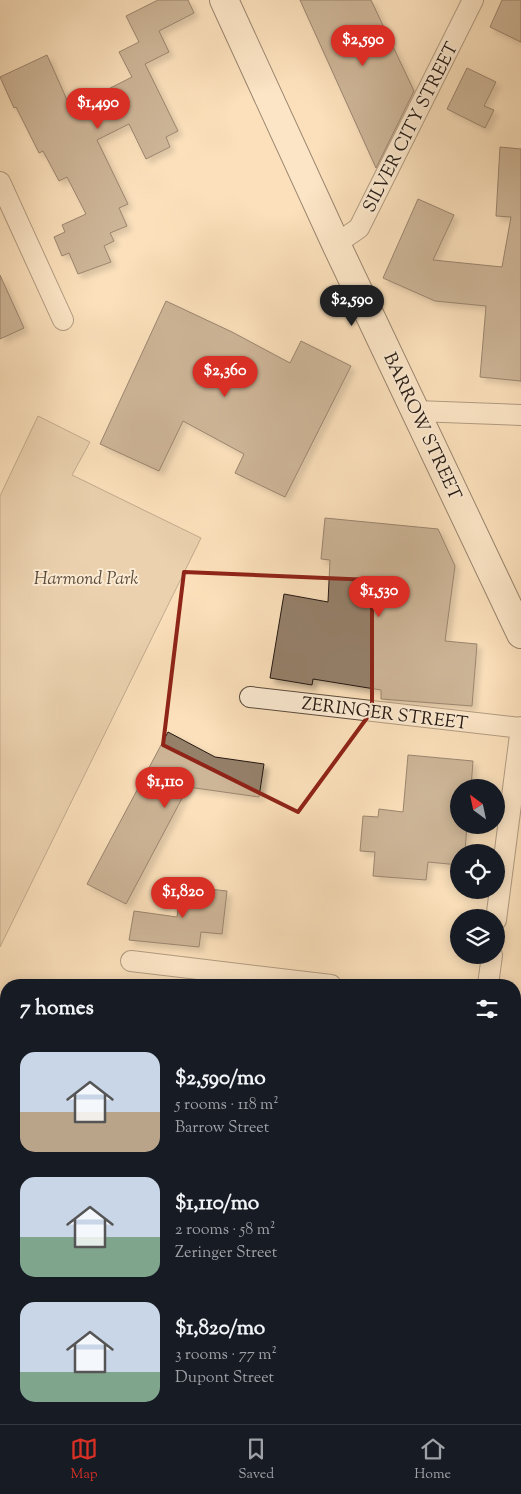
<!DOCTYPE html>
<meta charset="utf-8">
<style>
body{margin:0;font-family:"Sorts Mill Goudy",serif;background:#20242c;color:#f1f3f6;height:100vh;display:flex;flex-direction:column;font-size:19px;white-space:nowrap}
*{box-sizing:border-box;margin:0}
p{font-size:16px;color:#9ea1a6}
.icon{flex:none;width:28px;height:28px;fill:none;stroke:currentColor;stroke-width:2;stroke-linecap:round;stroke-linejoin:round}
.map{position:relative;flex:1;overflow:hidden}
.panel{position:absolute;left:0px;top:979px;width:521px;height:446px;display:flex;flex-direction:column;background:#171b24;border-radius:20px 20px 0 0;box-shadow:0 2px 12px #0003}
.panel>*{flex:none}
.needle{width:32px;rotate:327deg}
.buttons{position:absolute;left:450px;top:779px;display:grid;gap:10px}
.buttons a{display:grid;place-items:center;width:55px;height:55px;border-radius:50%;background:#171b24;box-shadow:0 2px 12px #0003;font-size:25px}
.price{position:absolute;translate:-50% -42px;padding:0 11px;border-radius:18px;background:#d93025;color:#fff;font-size:16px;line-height:32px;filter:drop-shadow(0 1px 2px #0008)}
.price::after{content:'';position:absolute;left:50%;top:30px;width:15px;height:11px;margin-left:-8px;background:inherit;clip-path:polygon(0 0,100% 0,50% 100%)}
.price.active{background:#222;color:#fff}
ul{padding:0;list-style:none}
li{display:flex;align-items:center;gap:15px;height:125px;padding:0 20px}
li span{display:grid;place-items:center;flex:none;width:140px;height:100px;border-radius:15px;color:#555}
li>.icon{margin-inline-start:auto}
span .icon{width:60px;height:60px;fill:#fffc;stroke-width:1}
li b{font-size:21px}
h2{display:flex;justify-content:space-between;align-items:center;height:60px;padding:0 20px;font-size:21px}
.tabs{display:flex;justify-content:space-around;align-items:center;height:70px;border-top:1px solid #363941;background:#171b24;font-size:14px;color:#9ea1a6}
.tabs a{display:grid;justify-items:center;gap:2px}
.tabs .active{color:#d93025}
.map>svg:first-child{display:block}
.green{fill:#d7be9e;stroke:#7e6c58}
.building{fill:#95806a;stroke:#261912;filter:url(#shadow)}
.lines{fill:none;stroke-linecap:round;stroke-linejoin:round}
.minor-casing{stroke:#5b4b3c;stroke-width:22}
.secondary-casing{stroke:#261912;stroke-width:30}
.minor{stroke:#fcebd3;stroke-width:20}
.secondary{stroke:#fcebd3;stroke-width:28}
.marked{fill:none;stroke:#8f2418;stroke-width:4;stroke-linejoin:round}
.labels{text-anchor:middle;stroke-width:4;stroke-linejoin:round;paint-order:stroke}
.street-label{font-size:18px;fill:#261912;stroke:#fcebd3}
.park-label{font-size:18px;font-style:italic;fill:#5b4b3c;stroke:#fcebd3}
</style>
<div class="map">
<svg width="521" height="1424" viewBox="0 0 521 1424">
<defs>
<filter id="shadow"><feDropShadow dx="4.5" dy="4.5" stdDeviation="2.5" flood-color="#0004"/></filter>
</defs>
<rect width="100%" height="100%" fill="#fbe0bb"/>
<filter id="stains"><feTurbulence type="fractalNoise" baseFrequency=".004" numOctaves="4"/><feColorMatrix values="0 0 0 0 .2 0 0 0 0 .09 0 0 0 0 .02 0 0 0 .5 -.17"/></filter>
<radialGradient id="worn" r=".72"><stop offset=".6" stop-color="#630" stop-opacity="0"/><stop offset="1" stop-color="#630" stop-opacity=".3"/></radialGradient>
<path class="green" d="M38,416L90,442L72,475L201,538L0,947V496Z"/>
<path class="building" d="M158,0H188L194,13L159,31L169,52L145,64L178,131L166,137L170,147L146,159L129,124L97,140L128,204L119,208L127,226L110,233L114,241L104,246L111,262L78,274L69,253L62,256L54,237L65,232L62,225L86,214L67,177L59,181L43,151L39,153L16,107L14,108L0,77L47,55L67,100L71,97L75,106L132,77L119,52L139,42L126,16Z
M300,0H371L414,91L376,168Z
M502,0H521V42L490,27Z
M467,68L496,82L484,106L494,110L485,128L447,109Z
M500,147L521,149V381L480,377L486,306L435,301L383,278L418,199L454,215L433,260L502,267L511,217L496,216Z
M0,275L24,328L0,339Z
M166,301L232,332L290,363L301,341L351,366L285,497L235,473L244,454L183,421L159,471L100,444Z
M325,518L438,529L455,566L445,641L477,644L472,706L381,699V690L313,679L312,685L270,678L284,594L328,602L330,560L321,559Z
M168,732L215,757L264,764L259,797L188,787L126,904L87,884Z
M408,755L473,761L471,788H459V825H467L465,852H459V865L428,862L426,880L373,876L375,852L360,851L363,816L378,817L379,809L403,812Z
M181,886L227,891L222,934L201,932L199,947L129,940L134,911L177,917Z"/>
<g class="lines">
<defs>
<path id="minor" d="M0,182L63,320
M336,244L359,228L473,0
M416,411L521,415
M250,697L521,728
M496,920L521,727
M131,961L331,985
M488,985L492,955
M515,1007L521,1008
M0,1018L6,1019
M515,1077L521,1078
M0,1322H6
M515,1384H521
M211,1424L212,1419"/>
<path id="secondary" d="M224,0L336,244L521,634"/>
</defs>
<use href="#minor" class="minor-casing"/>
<use href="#secondary" class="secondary-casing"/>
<use href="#minor" class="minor"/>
<use href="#secondary" class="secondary"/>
</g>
<path d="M0 0H521V1424H0ZM184,572L372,580V711L298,812L163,745Z" fill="#fbe0bb" fill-opacity=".55" fill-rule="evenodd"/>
<path class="marked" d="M184,572L372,580V711L298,812L163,745Z"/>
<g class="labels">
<g class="street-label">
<text transform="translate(410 127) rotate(-63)" y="6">SILVER CITY STREET</text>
<text transform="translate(423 426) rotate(65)" y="6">BARROW STREET</text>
<text transform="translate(385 713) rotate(7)" y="6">ZERINGER STREET</text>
</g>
<g class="park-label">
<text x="86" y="584">Harmond Park</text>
</g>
</g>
<rect width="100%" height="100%" filter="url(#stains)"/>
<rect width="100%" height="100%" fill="url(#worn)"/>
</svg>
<div class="buttons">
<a><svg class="needle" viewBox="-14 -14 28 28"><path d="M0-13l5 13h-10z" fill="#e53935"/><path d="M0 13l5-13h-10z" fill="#9ea1a6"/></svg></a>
<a><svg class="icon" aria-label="locate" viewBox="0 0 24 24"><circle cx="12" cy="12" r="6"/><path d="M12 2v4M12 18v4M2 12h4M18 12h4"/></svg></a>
<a><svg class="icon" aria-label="layers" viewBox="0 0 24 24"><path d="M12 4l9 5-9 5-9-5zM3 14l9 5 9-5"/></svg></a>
</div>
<b class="price" style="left:363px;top:67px">$2,590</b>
<b class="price" style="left:98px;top:130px">$1,490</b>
<b class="price active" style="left:352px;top:327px">$2,590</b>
<b class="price" style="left:225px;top:398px">$2,360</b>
<b class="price" style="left:379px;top:618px">$1,530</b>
<b class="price" style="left:165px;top:809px">$1,110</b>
<b class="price" style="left:183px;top:919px">$1,820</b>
<section class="panel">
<h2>7 homes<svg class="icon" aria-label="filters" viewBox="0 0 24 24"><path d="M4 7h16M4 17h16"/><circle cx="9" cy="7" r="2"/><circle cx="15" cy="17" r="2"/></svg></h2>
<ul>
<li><span style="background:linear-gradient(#c9d6e8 60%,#b9a48a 0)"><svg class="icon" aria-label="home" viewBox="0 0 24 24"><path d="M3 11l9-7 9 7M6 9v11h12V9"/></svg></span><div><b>$2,590/mo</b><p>5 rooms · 118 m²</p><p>Barrow Street</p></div></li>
<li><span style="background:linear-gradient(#c9d6e8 60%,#7fa58c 0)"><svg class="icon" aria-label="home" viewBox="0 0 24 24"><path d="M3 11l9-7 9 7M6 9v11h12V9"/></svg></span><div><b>$1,110/mo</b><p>2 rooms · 58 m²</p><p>Zeringer Street</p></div></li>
<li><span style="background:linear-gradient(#c9d6e8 70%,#7fa58c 0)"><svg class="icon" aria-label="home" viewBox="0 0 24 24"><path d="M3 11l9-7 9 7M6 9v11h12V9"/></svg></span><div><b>$1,820/mo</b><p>3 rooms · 77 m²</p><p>Dupont Street</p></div></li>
</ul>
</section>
</div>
<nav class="tabs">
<a class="active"><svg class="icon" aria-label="map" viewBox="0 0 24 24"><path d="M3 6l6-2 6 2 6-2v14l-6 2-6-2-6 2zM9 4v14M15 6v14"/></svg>Map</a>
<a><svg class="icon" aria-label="saved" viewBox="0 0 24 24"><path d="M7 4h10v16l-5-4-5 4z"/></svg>Saved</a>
<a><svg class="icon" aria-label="home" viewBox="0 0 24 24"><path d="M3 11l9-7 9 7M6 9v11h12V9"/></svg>Home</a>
</nav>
